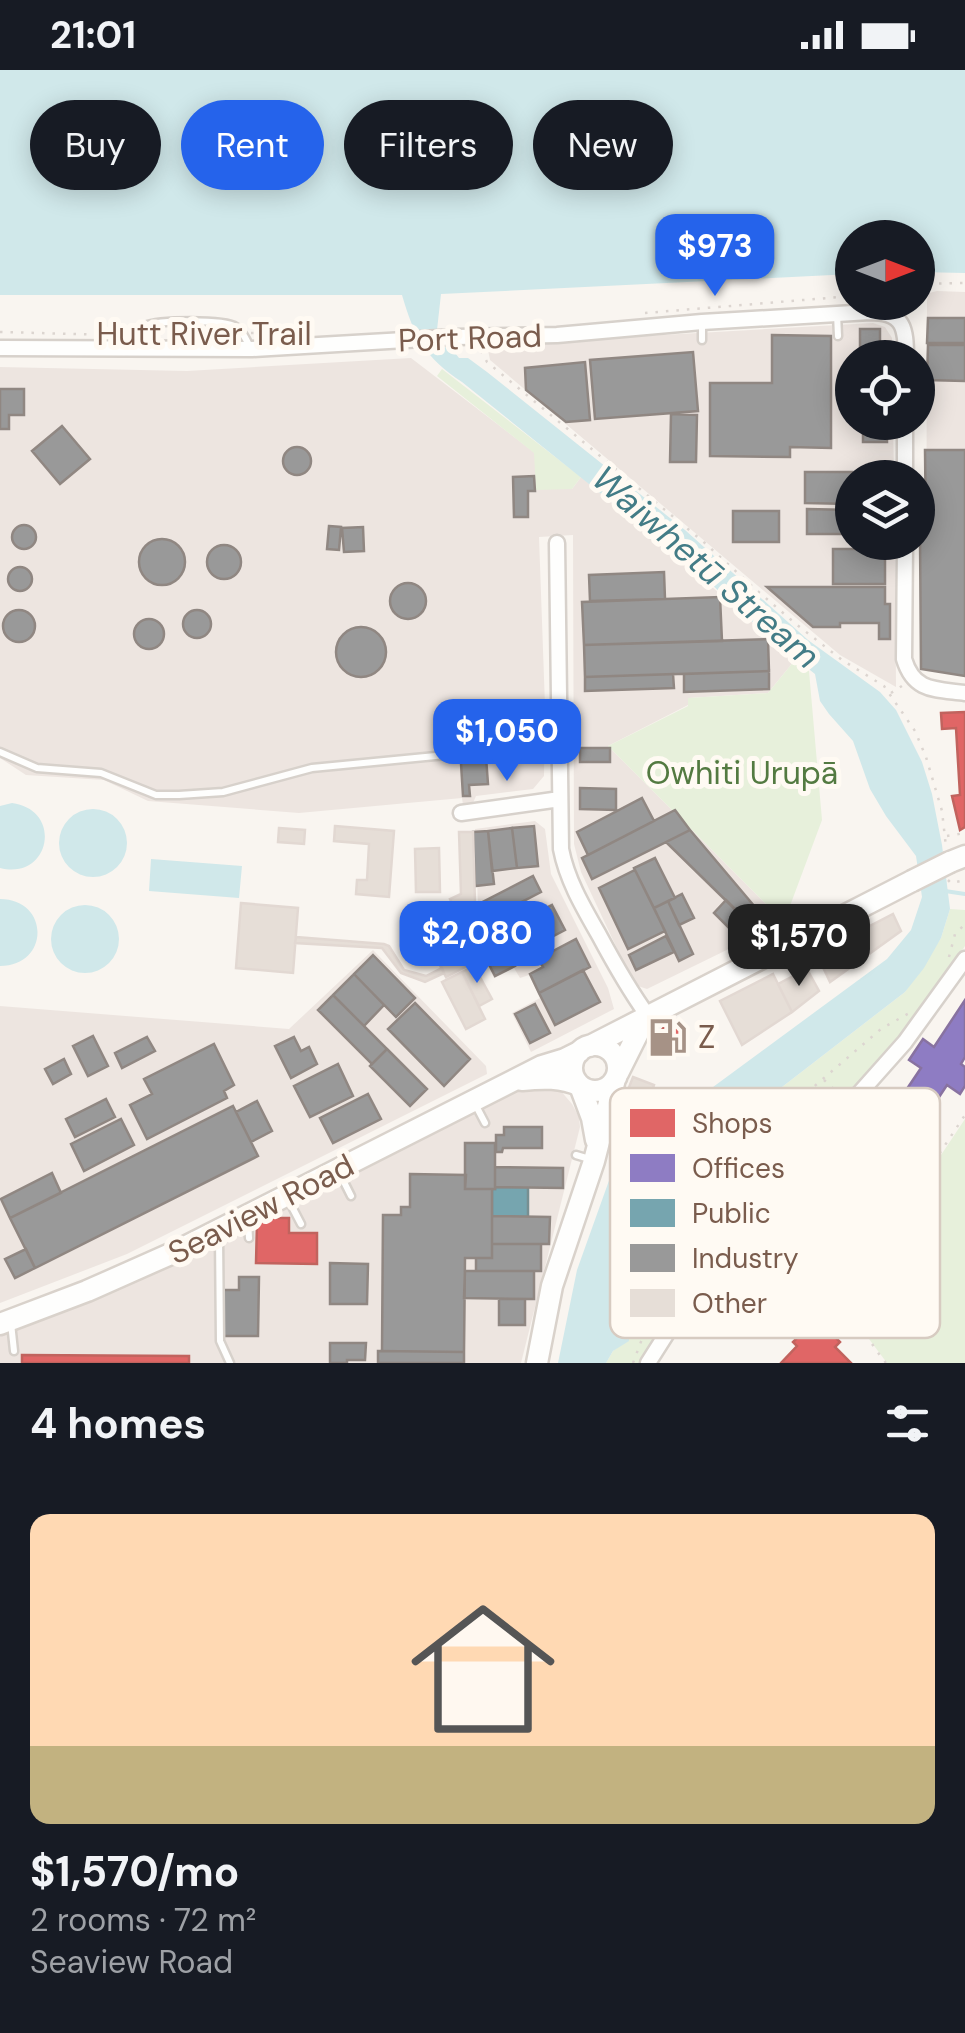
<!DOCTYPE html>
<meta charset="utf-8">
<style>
body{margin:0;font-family:"DM Sans",sans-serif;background:#20242c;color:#f1f3f6;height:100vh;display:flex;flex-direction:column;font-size:38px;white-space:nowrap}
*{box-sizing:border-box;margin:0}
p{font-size:32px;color:#9ea1a6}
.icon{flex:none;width:55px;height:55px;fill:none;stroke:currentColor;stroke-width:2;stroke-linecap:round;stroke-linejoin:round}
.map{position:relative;height:1293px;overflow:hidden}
.details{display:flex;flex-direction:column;background:#171b24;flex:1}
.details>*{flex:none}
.top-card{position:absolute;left:30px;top:30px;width:905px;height:90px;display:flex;gap:20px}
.needle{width:65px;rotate:90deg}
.controls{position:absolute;left:835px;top:150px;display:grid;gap:20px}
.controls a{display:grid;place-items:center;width:100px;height:100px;border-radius:50%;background:#171b24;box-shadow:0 5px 25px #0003;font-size:50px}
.price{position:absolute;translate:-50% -85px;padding:0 22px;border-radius:20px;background:#2563eb;color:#fff;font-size:32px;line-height:65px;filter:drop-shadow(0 2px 5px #0008)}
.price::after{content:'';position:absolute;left:50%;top:60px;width:30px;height:22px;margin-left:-15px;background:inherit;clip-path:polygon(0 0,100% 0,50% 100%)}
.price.active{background:#222;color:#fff}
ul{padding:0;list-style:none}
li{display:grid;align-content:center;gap:20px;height:530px;padding:0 30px}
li+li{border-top:2px solid #363941}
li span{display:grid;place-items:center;height:310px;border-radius:20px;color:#555}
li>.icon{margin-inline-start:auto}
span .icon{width:180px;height:180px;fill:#fffc;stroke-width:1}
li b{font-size:42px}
h2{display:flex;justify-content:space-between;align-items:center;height:120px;padding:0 30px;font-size:42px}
.tag{padding:0 35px;border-radius:45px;background:#171b24;box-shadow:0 5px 25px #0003;font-size:35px;line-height:90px}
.tag.active{background:#2563eb;color:#fff}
.status{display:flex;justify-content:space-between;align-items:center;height:70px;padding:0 50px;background:#171b24;direction:ltr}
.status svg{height:28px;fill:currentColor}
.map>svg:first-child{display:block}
.industrial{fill:#ede5e0}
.green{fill:#e7f0db}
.water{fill:#d0e8ea}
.shops{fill:#e06666;stroke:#c1635e;stroke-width:2.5}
.offices{fill:#8e7cc3;stroke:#8872a0;stroke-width:2.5}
.public{fill:#76a5af;stroke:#778f92;stroke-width:2.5}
.industry{fill:#999;stroke:#908782;stroke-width:2.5}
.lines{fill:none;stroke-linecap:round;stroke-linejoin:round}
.stream{stroke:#d0e8ea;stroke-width:4}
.building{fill:#e6ded7;stroke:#e2d8d2;stroke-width:2.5}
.service-casing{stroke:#d7d1cb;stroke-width:11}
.minor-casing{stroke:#d7d1cb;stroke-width:19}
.secondary-casing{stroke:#d9d2cb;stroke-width:25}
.path{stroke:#dcd5d0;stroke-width:2.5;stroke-dasharray:2.5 8;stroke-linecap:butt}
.service{stroke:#fefefd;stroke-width:6}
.minor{stroke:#fefefd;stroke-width:14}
.secondary{stroke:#fefefd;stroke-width:20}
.secondary-bridge-casing{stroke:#d9d2cb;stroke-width:25;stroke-linecap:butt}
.secondary-bridge{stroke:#fefefd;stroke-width:20}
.labels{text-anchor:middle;stroke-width:10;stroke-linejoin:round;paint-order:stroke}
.street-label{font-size:32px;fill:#7a5c4d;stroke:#fffaf3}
.park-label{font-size:32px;fill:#537a41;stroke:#fffaf3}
.poi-label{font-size:32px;fill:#7a5c4d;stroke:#fffaf3;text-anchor:start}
.water-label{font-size:35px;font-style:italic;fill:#437c86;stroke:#fffaf3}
.key{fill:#fffaf3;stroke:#d7cbc1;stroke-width:2.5}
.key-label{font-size:28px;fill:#7a5c4d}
</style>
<div class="status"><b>21:01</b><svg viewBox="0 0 49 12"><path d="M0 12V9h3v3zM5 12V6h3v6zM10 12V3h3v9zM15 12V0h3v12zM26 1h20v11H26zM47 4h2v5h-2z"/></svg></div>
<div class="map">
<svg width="965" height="1293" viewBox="0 0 965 1293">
<rect width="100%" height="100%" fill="#f9f5f0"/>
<path class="industrial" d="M937,221L965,222V605L926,587L927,230L929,223Z
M873,253L885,257L892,268V287L852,288V352L893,353L894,407L852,408V472L895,473L896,617L840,585L490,290L487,275Z
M411,288L535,383L572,419L581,407L711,516L795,590L768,623L689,628L688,635L608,676L784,852L647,919L638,916L621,887L581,802L574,774L573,465L539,467L545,636L544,706L533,719L476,726L472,735H463L462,728L299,743L148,731L104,710L26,705L0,688V297L187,301Z
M535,751L545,759L551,804L608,918L614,939L531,982L512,943L540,928L529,905L520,908L514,898L494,908L463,845L478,835L475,759Z
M373,880L486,996L487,1004L127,1184L0,1233V936L289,959Z
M525,1016L560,1020L572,1034L579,1047L580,1057L521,1293H0V1261Z"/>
<path class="green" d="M442,299L581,407L572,419L536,420L534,383L437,306Z
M795,590L809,601L822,750L784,852L608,676L688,636V628L768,623Z
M950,839L965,840V876L936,920L894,978L706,1188L646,1281L641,1293H606L613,1281L622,1274L616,1243L619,1209L643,1172L663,1119L712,1071L905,922L941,868Z
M965,1049V1293H887L866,1265L863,1235L865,1199Z"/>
<path class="water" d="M0,0H965V203L918,202V168H852V204L441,224L437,260L459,288H468L487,302L685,460L808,570L880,622L896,640L922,692L932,724L942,775L950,839L941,868L924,898L905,922L712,1071L663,1119L643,1172L619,1209L616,1243L620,1258L628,1262L629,1271L613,1281L606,1293H558L577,1200L611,1105L641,1070L887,889L911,860L922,827L916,786L886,746L870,719L853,671L829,644L820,631L815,604L772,570L696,500L462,312C425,288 414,266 402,225H0Z
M12,733C64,740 50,811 0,798V736Z
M59 773a34 34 0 1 1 68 0a34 34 0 1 1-68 0Z
M151,789L242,796L239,828L149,821Z
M0,829C50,829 50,896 0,896Z
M51 869a34 34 0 1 1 68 0a34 34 0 1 1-68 0Z"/>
<path class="shops" d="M965,642V757L960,760L952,726L960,725L956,658L942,659L941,643Z
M669,951L683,963L667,983L653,971Z
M271,1148H289V1163H317V1194L256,1193L257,1153Z
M829,1236L848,1256L836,1268L840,1272L835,1277L851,1293H781L797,1276L793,1272Z
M22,1285L189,1286V1293H22Z"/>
<path class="offices" d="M965,930V987L961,994L965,997V1016L960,1024L947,1015L914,1065L888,1047L921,998L909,990L923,969L934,977Z"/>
<path class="public" d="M495,1117H528V1147L492,1146V1119H495Z"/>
<path class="industry" d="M928,248H965V273H927Z
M860,259H880V288H854L860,287Z
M772,265L831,266V378L790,377V387L710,386V313H772Z
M928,275H965V311L927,310Z
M693,282L698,341L595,349L590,290Z
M585,292L590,350L566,352L526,320L525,298Z
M0,319H24V345H9V359H0Z
M671,344L697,345L696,392H670Z
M863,352H887V372H863Z
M62,356L90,389L60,414L32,381Z
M283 391a14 14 0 1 1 28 0a14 14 0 1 1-28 0Z
M925,380H965V606L921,599L920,466H926Z
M805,402H852L851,434L805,433Z
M534,406L535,421H528V447H514L513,407Z
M807,439L852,440V464H807Z
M733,441H779V472H733Z
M12 467a12 12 0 1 1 24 0a12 12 0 1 1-24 0Z
M329,456L341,457L339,480L327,479Z
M363,457L364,481L344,482L342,458Z
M139 492a23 23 0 1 1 46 0a23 23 0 1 1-46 0Z
M207 492a17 17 0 1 1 34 0a17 17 0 1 1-34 0Z
M833,479H885V514H833Z
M8 509a12 12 0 1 1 24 0a12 12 0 1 1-24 0Z
M664,502L665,529L590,531L589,505Z
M390 531a18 18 0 1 1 36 0a18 18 0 1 1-36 0Z
M767,517H885V534H890V569H879V553H840V557H813Z
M720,527L722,571L584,575L582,532Z
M183 554a14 14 0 1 1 28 0a14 14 0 1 1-28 0Z
M3 556a16 16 0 1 1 32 0a16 16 0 1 1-32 0Z
M134 564a15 15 0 1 1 30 0a15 15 0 1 1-30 0Z
M336 582a25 25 0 1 1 50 0a25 25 0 1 1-50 0Z
M768,569L769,601L585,607L584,575Z
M769,601V619L684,622V604Z
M673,604L674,618L585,621V607Z
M484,660L488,714L469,715L470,726H463L459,661Z
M580,678H610V692H580Z
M580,718L616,719V740L580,739Z
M642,728L654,751L588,785L577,762Z
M675,740L690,760L592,809L582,788Z
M534,756L538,796L517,798L512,758Z
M512,758L517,798L492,801L488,761Z
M690,760L766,850L751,855L666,772Z
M488,761L494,814L475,816L473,762Z
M655,788L675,828L654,838L634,798Z
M635,800L665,861L628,879L599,818Z
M533,806L541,822L471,858L463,842Z
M682,824L694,848L679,855L668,831Z
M726,830L748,852L736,865L714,843Z
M668,831L693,884L679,891L654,838Z
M518,834L525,849L478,873L471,858Z
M552,835L565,860L511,888L498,862Z
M498,862L515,896L495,906L478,873Z
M666,866L674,882L636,900L629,885Z
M576,869L590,897L539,923L530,904L543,897L538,889Z
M373,885L415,928L396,947L354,904Z
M583,900L600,932L555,955L539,923Z
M354,904L384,935L364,956L333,925Z
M333,925L387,979L372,994L318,940Z
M415,933L470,989L444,1016L388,959Z
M535,934L550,963L530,973L515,944Z
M93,966L108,996L88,1006L73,976Z
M147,967L155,981L122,998L115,983Z
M294,967L301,981L309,977L317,994L291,1008L275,976Z
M214,974L234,1015L224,1021L227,1028L147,1069L130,1035L152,1024L144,1009Z
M387,979L427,1019L410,1036L370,996Z
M64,989L71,1004L53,1014L45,999Z
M338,994L353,1026L310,1047L294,1016Z
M368,1024L381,1049L333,1073L320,1048Z
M106,1029L115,1047L75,1067L66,1049Z
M257,1031L272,1061L251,1072L236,1042Z
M233,1036L258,1086L35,1198L10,1148Z
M121,1049L134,1075L84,1101L71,1074Z
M504,1057H542V1078H503L502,1082H496V1065H504Z
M465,1073H495V1119H465Z
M495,1097L563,1098V1118L495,1117Z
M52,1103L61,1123L10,1148L1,1129Z
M410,1104L466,1105L465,1119H492V1188H465L464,1282L382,1281L383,1145H401V1137H410Z
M492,1146L550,1147L549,1174H492Z
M492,1174H541V1201H476V1188H492Z
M26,1179L35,1198L15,1208L5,1189Z
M330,1193L368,1194L367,1234H330Z
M465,1201H534V1229L464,1228Z
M239,1207H259L258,1266H221L222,1220H239Z
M499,1229H525V1255H499Z
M330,1273H366L365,1290H347V1293H330Z
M378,1281L464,1282V1293H378Z"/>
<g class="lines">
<path class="stream" d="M945,821L965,824"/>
</g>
<path class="building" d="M335,756L394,761L389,827L356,824L357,810H367L369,774L334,771Z
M279,758L305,760L304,774L278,772Z
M459,762H473L475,833L457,843L450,829L461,824Z
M439,778L440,822H416L415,779Z
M241,833L298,838L293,903L236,898Z
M893,844L901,861L830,912L821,893L844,881L839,872Z
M452,852L473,893L446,907L425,866Z
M296,867L384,874L389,876L404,900L426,906L442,898L444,903L425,912L401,903L382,878L295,873Z
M474,896L492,929L479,936L462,902Z
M807,899L819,921L792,942L778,914Z
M462,902L485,949L466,959L442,912Z
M773,904L792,942L742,975L720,931Z
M633,1007L654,1015L648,1034L642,1032L634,1054L617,1048Z"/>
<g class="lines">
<defs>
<path id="service" d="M837,244L838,266
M702,270V252
M144,279L139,262C141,260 143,257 145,256C158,250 224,249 236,257C243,262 246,269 250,277
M0,682L37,698L101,703L156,725H179L223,722L312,698L446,685
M474,1032L485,1053
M576,1085L593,1090
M339,1102L351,1126
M288,1129L301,1154
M248,1152L249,1168
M219,1167L220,1271L230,1293
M722,1179L787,1238
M11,1253L14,1281"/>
<path id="minor" d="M0,278L252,279L456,267L557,265L702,252L870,242C904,242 906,258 906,288
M905,408V352
M905,472L904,589C914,622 935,619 965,623
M557,473L561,779C567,810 583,837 599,865C614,893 629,920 648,946
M461,743L560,729
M648,1293L707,1200L729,1170L905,972L965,889"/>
<path id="secondary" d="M950,792L965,786
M572 998a23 23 0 1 1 46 0a23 23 0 1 1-46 0Z
M590,976L912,811
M618,1003L646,947
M522,1010C542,1008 562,1007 580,1016L592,1048L596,1070
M0,1254L87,1221L175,1182L542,996L565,989L579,982
M537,1293L552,1216L594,1091L615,1009"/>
</defs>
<use href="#service" class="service-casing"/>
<use href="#minor" class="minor-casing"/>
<use href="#secondary" class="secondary-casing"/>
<path class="path" d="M918,214L965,213
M645,243L852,226
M0,262L113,265
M251,263H283
M481,281L487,292L706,474L754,518L796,554L842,590L884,616L915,661L926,687L942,741L946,777
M891,623L905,614
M947,766L965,763
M948,810L951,813L965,810
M949,887L955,864L965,854
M824,1010L840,1025
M711,1104L724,1154
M633,1293L645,1261L651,1221L684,1141L711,1104L715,1091L739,1081L881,959L911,942
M886,1293C864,1266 847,1235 862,1200L965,1045"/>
<use href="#service" class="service"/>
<use href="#minor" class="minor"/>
<use href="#secondary" class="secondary"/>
<defs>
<path id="secondary-bridge" d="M912,811L950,792"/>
</defs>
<use href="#secondary-bridge" class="secondary-bridge-casing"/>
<use href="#secondary-bridge" class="secondary-bridge"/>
</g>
<defs>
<symbol id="fuel-bare" viewBox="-9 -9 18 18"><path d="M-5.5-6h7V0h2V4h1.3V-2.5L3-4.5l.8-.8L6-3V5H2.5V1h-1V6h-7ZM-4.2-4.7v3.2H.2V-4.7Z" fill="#a69286" stroke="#fffaf3" stroke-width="2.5" paint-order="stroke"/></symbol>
</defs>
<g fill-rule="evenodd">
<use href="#fuel-bare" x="640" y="940" width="55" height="55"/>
</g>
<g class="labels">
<g class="street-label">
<text x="204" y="275">Hutt River Trail</text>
<text transform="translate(470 268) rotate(-2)" y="11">Port Road</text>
<text transform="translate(261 1139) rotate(-27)" y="11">Seaview Road</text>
</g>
<g class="park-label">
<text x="742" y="714">Owhiti Urupā</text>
</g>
<g class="poi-label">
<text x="698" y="978">Z</text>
</g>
<g class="water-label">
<text transform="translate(706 497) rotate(41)" y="12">Waiwhetū Stream</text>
</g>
</g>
<rect x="610" y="1018" width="330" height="250" rx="15" class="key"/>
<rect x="630" y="1039" width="45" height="28" fill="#e06666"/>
<rect x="630" y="1084" width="45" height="28" fill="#8e7cc3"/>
<rect x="630" y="1129" width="45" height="28" fill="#76a5af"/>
<rect x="630" y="1174" width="45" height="28" fill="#999"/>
<rect x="630" y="1219" width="45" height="28" fill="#e6ded7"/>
<g class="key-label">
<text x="692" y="1063">Shops</text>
<text x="692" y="1108">Offices</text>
<text x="692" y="1153">Public</text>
<text x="692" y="1198">Industry</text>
<text x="692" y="1243">Other</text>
</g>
</svg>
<div class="controls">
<a><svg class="needle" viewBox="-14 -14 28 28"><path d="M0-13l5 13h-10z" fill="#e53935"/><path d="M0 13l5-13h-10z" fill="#9ea1a6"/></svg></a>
<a><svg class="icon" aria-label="locate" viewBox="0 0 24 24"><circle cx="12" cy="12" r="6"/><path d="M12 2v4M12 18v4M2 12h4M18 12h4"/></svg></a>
<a><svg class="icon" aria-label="layers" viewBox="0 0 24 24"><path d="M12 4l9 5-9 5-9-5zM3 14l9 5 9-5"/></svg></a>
</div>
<b class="price" style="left:715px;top:229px">$973</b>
<b class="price" style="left:507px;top:714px">$1,050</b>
<b class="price" style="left:477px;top:916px">$2,080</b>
<b class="price active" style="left:799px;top:919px">$1,570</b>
<div class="top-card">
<a class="tag">Buy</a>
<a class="tag active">Rent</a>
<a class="tag">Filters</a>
<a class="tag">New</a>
</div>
</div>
<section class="details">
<h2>4 homes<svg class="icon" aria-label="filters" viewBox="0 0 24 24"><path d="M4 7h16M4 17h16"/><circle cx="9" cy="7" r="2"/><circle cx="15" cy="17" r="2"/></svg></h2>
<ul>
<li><span style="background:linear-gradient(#ffd9b3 75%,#c2b280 0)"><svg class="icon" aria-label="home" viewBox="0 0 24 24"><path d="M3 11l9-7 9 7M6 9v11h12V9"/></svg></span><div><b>$1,570/mo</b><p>2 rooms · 72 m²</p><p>Seaview Road</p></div></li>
</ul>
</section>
